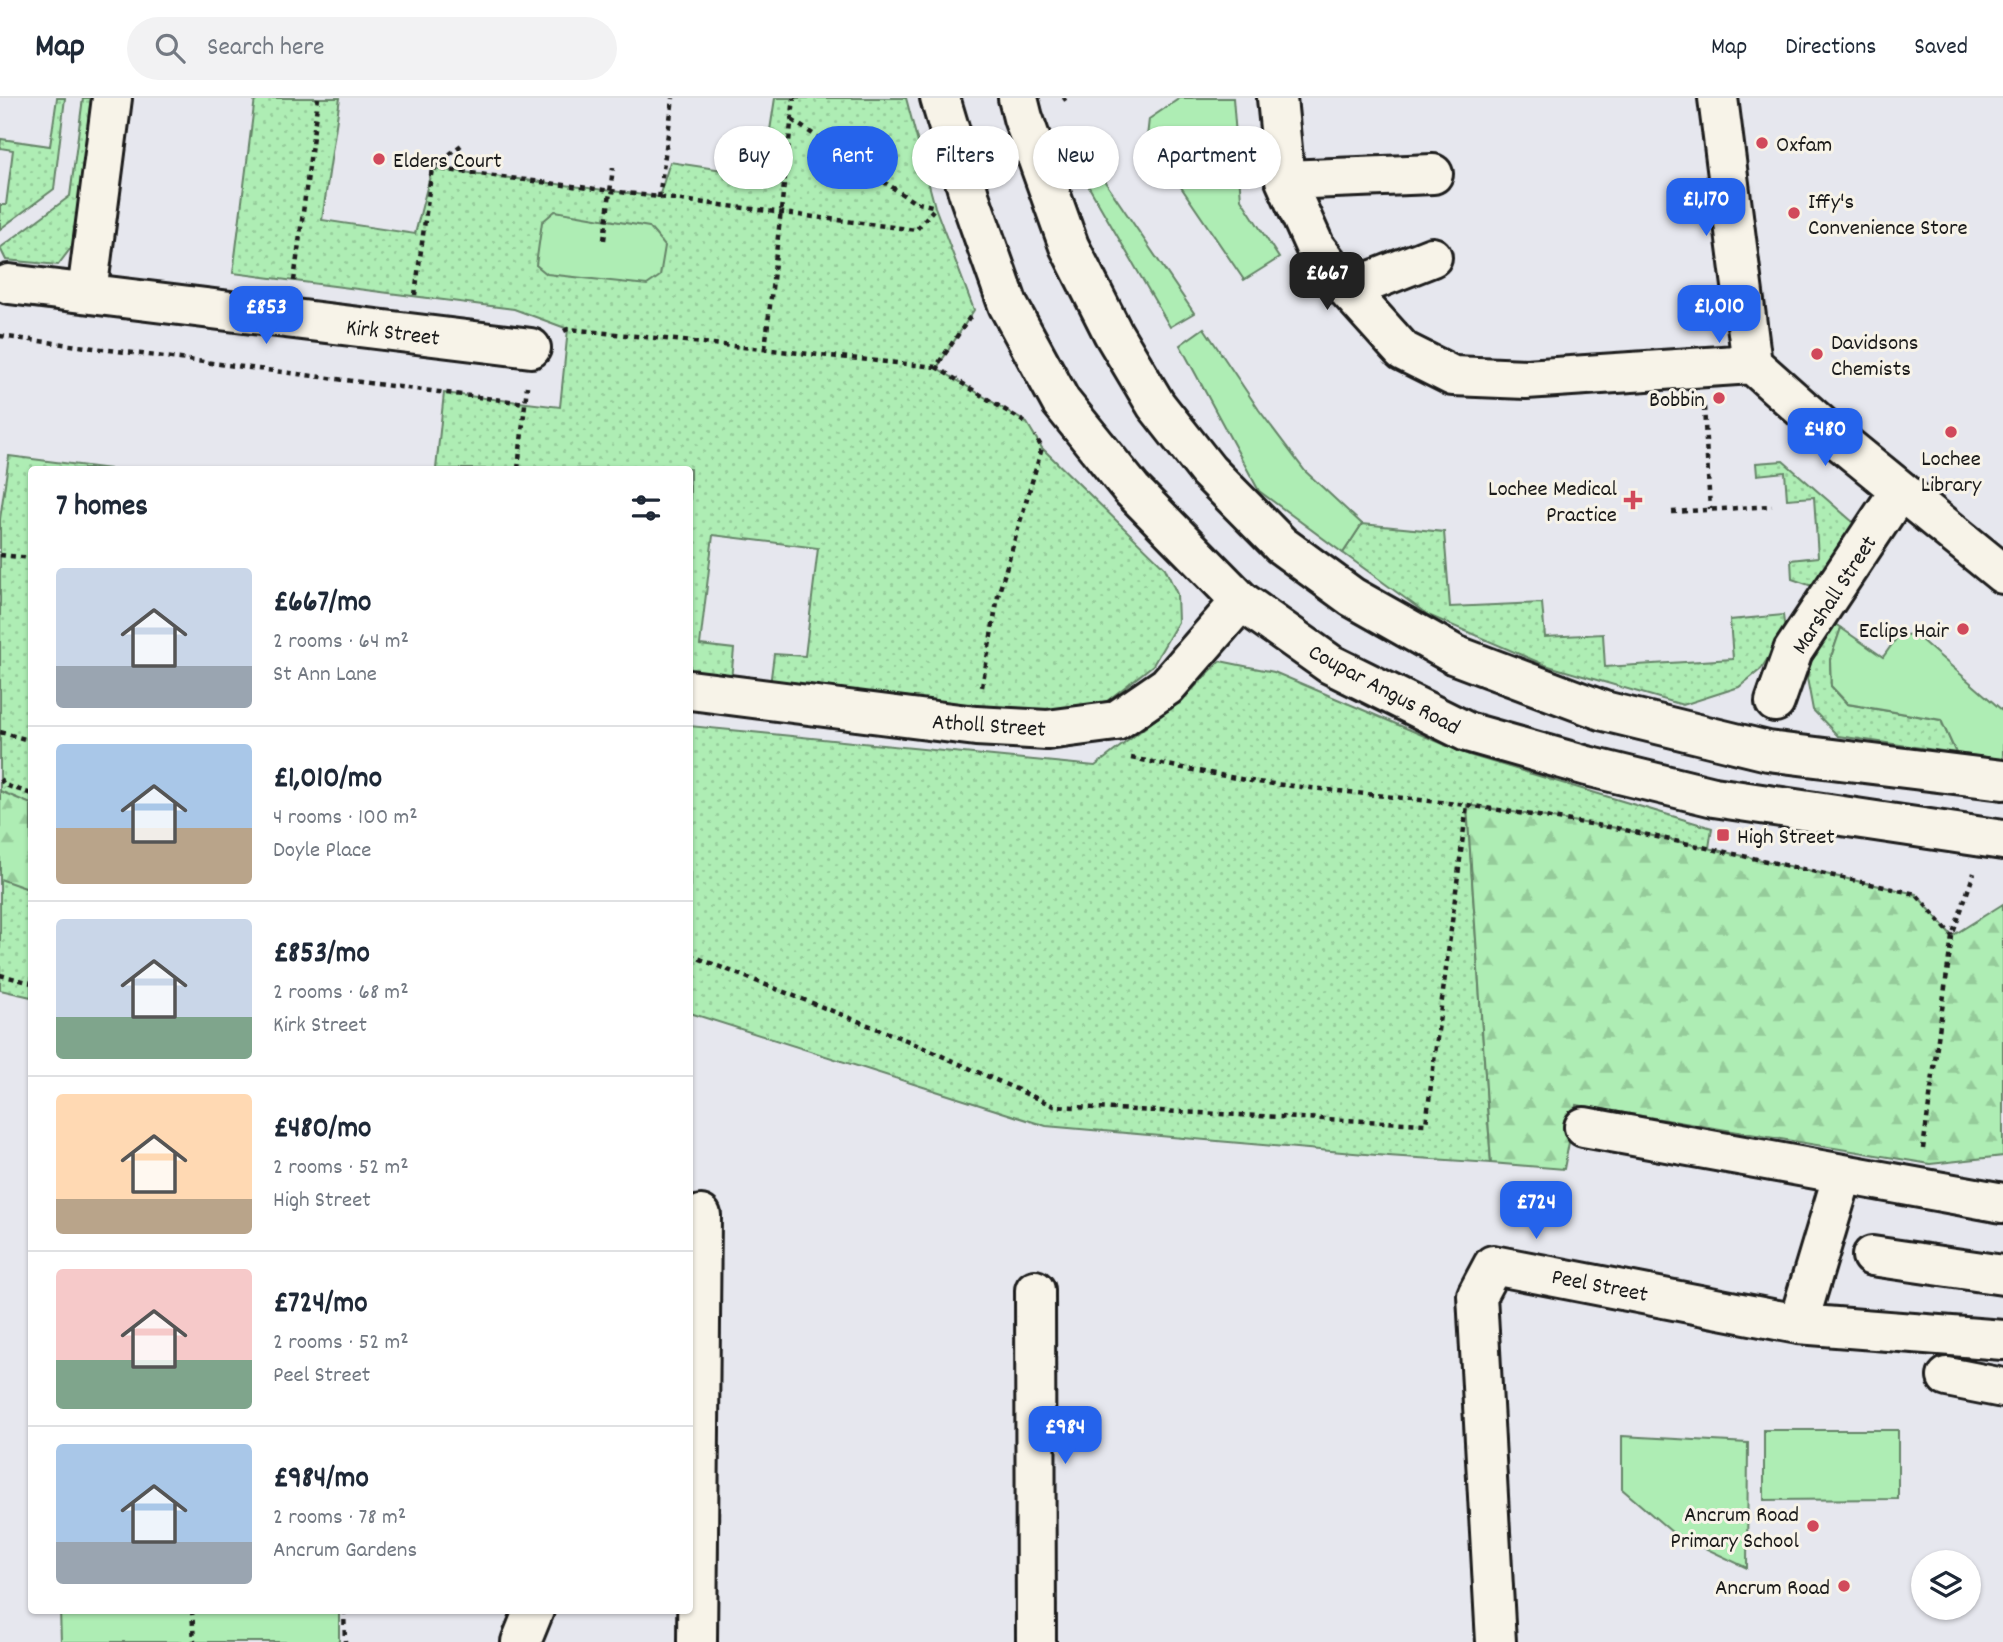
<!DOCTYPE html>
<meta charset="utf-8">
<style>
body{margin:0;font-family:Dekko,sans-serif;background:#f2f2f3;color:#1f2937;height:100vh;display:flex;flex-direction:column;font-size:26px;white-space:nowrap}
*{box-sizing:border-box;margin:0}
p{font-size:23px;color:#747a83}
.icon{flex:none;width:38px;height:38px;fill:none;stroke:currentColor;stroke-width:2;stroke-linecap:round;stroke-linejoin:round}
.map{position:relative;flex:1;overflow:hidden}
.drawer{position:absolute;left:28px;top:368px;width:665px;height:1148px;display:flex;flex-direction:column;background:#fff;border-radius:7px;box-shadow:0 2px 5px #0004}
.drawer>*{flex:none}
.guide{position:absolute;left:714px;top:28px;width:665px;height:63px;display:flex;gap:14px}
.controls{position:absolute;left:1911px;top:1452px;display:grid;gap:14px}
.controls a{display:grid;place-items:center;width:70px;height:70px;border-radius:50%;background:#fff;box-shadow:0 2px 5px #0004;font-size:35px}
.price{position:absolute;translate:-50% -60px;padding:0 16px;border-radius:14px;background:#2563eb;color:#fff;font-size:23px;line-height:46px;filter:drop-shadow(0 2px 4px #0008)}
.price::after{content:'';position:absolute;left:50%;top:42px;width:21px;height:16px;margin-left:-10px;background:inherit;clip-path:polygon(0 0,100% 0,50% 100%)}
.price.selected{background:#222;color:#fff}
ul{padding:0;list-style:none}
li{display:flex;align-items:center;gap:21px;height:175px;padding:0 28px}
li+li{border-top:2px solid #e0e1e3}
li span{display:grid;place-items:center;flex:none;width:196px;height:140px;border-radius:7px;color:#555}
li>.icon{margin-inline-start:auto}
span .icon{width:84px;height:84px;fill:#fffc;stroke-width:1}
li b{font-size:30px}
h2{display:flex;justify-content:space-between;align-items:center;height:84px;padding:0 28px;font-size:30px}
.chip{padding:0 24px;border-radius:32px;background:#fff;box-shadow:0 2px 5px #0004;font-size:24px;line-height:63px}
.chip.selected{background:#2563eb;color:#fff}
header{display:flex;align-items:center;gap:42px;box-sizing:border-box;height:98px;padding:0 35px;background:#fff;border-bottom:2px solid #e0e1e3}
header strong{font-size:33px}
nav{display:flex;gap:38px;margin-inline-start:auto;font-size:24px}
.search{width:490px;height:63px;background:#f2f2f3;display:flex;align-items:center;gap:18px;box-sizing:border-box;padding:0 24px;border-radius:38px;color:#747a83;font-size:26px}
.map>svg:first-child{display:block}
.grass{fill:url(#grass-dots);stroke:#658468;stroke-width:2}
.forest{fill:url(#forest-firs);stroke:#658468;stroke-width:2}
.green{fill:#aeedb4;stroke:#658468;stroke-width:2}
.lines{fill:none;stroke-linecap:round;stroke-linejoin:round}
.minor-casing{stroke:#1c1c1c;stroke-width:44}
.major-casing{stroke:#1c1c1c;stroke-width:44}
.path{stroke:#1c1c1c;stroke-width:4.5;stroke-dasharray:5 5;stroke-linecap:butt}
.minor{stroke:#f7f3e8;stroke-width:38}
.major{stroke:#f7f3e8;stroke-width:38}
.poi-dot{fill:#d1495b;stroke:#f7f3e8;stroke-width:2.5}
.labels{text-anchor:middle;stroke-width:6;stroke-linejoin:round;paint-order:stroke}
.poi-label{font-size:23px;fill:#1c1c1c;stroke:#f7f3e8;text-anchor:start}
.street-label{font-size:23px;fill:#1c1c1c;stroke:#f7f3e8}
</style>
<header>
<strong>Map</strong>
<div class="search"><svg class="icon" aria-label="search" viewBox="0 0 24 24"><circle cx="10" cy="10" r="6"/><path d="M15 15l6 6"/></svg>Search here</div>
<nav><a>Map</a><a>Directions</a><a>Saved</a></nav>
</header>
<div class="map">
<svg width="2003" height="1544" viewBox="0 0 2003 1544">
<defs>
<pattern id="grass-dots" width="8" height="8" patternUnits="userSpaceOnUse" patternTransform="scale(1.75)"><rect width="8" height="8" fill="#aeedb4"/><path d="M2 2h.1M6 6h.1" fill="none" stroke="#95cb9a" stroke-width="1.8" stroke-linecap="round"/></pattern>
<pattern id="forest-firs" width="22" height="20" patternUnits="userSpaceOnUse" patternTransform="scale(1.75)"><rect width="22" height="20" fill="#aeedb4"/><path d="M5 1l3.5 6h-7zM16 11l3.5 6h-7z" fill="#95cb9a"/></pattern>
</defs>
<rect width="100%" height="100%" fill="#e6e7ee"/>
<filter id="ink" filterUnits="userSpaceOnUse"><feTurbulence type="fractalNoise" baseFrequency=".0143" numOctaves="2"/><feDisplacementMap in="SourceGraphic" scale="14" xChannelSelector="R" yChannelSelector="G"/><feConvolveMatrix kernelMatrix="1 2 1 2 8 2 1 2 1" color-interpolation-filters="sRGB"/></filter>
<g filter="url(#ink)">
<path class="grass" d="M57,0H65L54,91L0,131V107H6L13,52L0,50L1,41L50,48Z
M83,0H91L73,147L58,167L6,162L0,150L70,98Z
M255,0H340L322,122L415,136L432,70L659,99L670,64L763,78L775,0H906L935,109L974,212L937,270L1027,325L1042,350L1165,470L1177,496L1178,524L1153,567L1107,603L1051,617L770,587L774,556L805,558L818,450L713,437L700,547L734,551L731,582L690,577V371H436L444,295L560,309L568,231L514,211L233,175Z
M9,358L110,371H32L31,899L0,892V421Z
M1783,363L1854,425L1812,488L1792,481L1791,462L1818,459L1814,399L1787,401L1785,374L1757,377L1756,365Z
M1362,426L1444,434L1450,509L1542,505L1545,539L1603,536L1605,569L1733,561L1730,522L1783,517L1785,533L1761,571L1739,589L1683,607L1545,567L1428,517L1343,455Z
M1835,526L1841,530L1830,562L1831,588L1847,606L1941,622L1956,655L1838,638L1813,612L1807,580L1813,557Z
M1220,563L1274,574L1469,657L1712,730L1709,750L1616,730L1467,708L1491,1065L1388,1058L1046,1028L690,915V628L1095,668L1186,598Z"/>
<path class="forest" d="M0,693L31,706V792L0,781Z
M1467,707L1616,730L1916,796L1952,838L2003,806V1058L1930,1066L1576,1007L1564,1071L1491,1065Z"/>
<path class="green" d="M1180,0H1233L1241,101L1279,160L1244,182L1147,39L1149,21Z
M1078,44L1194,215L1170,229L1071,58Z
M555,113L649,129L665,148L660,178L647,187L547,176L536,167L542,124Z
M1204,230L1259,312L1305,373L1362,426L1343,455L1259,393L1180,247Z
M1841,530L1883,559L1898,538L1913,536L1920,541L2003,613V662L1956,655L1941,622L1848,606L1831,588L1830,562Z
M1764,1332H1898V1401L1764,1402Z
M1622,1338L1748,1345L1747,1470L1673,1435L1622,1391Z
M60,1512H339V1544H61Z"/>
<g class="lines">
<defs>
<path id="minor" d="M1277,0L1285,82L1315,149L1348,192L1403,253L1453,278L1526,281L1752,266
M1718,0L1752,266L1824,330L2003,476
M1285,82L1433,76
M9,186L531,250
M1348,192L1432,159
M87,195L112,0
M690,592L976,628L1047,632L1116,623L1167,588L1241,503
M1775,604L1793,553L1900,392
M1584,1029L2003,1105
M1872,1158L2003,1177
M1035,1192L1036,1544
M1798,1226L1843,1076
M1947,1279L2003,1290
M521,1544L534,1512
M697,1544L701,1117
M1496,1544L1477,1197L1493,1167L1798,1226L2003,1242"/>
<path id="major" d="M940,0L970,100L1008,207L1061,304L1132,392L1241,503L1330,566L1467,634L1587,668L1714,699L2003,742
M1018,0L1023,20L1069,148L1113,235L1156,307L1208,373L1281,447L1352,499L1455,557L1604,613L1768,653L2003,682"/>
</defs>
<use href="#minor" class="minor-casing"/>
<use href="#major" class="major-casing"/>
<path class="path" d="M1063,2L1066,0
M792,22L914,104L932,108
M432,70L916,132L933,112
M659,100L673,0
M604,142L613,70
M294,183L318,0
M415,197L432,70L464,45
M970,219L936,269L1026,325
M564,233L568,231L936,269
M0,238L525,305
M765,251L794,0
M1704,309L1710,411
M518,371L527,288
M1672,414L1772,408
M0,457L32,460
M982,589L998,498L1042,350L1035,338
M0,634L32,643
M1131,660L1256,684L1467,707L1616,730L1916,796L1952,838
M0,681L5,687L32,696
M690,857L906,942L1054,1008L1426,1026L1467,707
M0,877L32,885
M1923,1051L1952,838L1974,775
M192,1512L194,1544
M344,1512L345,1544"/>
<use href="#minor" class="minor"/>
<use href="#major" class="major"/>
</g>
</g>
<g class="poi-dot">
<circle cx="1762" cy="45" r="7"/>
<circle cx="379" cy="61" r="7"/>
<circle cx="1794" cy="115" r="7"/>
<circle cx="1817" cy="256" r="7"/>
<circle cx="1719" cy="300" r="7"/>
<circle cx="1951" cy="334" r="7"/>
<path d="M1629.5 391.5h7v7h7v7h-7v7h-7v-7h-7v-7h7z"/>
<circle cx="1963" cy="531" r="7"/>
<rect x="1716" y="730" width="14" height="14" rx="3.5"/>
<circle cx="1813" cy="1428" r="7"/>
<circle cx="1844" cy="1488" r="7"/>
</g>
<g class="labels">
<g class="poi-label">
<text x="1776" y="53">Oxfam</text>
<text x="393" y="69">Elders Court</text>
<text x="1808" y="110">Iffy's<tspan x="1808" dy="26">Convenience Store</tspan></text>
<text x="1831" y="251">Davidsons<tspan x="1831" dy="26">Chemists</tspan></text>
<text x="1705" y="308" text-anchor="end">Bobbin</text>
<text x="1951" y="367" text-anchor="middle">Lochee<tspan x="1951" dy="26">Library</tspan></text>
<text x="1617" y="397" text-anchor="end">Lochee Medical<tspan x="1617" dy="26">Practice</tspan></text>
<text x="1949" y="539" text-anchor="end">Eclips Hair</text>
<text x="1737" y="745">High Street</text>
<text x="1799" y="1423" text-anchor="end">Ancrum Road<tspan x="1799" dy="26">Primary School</tspan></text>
<text x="1830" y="1496" text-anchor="end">Ancrum Road</text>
</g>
<g class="street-label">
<text transform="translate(393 233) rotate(7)" y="8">Kirk Street</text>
<text transform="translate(1833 496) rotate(-57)" y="8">Marshall Street</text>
<text transform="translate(1385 590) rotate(28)" y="8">Coupar Angus Road</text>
<text transform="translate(989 626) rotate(4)" y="8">Atholl Street</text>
<text transform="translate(1600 1186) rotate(11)" y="8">Peel Street</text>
</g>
</g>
</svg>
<div class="controls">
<a><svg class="icon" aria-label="layers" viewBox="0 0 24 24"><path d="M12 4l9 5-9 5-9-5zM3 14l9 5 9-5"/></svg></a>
</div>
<b class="price" style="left:1706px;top:140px">£1,170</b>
<b class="price selected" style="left:1327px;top:214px">£667</b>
<b class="price" style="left:1719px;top:247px">£1,010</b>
<b class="price" style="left:266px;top:248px">£853</b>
<b class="price" style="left:1825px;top:370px">£480</b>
<b class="price" style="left:1536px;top:1143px">£724</b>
<b class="price" style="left:1065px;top:1368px">£984</b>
<div class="guide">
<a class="chip">Buy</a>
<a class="chip selected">Rent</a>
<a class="chip">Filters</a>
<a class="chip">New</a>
<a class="chip">Apartment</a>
</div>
<section class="drawer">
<h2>7 homes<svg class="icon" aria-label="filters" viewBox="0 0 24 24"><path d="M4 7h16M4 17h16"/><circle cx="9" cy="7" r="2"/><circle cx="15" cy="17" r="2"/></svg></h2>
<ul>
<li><span style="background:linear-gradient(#c9d6e8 70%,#9aa5b1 0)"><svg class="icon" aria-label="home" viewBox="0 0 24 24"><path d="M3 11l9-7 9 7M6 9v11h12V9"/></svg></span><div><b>£667/mo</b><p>2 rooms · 64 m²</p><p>St Ann Lane</p></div></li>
<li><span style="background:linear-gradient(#a9c7e8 60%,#b9a48a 0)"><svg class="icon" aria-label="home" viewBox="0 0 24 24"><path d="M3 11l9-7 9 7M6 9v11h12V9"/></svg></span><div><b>£1,010/mo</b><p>4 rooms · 100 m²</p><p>Doyle Place</p></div></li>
<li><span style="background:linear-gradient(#c9d6e8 70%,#7fa58c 0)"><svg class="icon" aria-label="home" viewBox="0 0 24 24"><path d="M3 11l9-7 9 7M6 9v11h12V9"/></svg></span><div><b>£853/mo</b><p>2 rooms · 68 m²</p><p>Kirk Street</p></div></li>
<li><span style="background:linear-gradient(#ffd9b3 75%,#b9a48a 0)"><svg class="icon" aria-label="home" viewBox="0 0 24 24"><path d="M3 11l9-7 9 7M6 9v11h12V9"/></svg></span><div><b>£480/mo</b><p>2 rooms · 52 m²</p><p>High Street</p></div></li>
<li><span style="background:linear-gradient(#f6c9c9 65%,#7fa58c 0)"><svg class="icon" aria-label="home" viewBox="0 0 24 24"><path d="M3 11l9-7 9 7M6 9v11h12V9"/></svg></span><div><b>£724/mo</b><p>2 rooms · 52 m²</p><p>Peel Street</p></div></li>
<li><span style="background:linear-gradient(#a9c7e8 70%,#9aa5b1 0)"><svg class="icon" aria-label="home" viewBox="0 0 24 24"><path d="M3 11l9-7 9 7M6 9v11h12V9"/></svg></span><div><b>£984/mo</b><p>2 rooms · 78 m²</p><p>Ancrum Gardens</p></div></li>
</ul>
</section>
</div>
